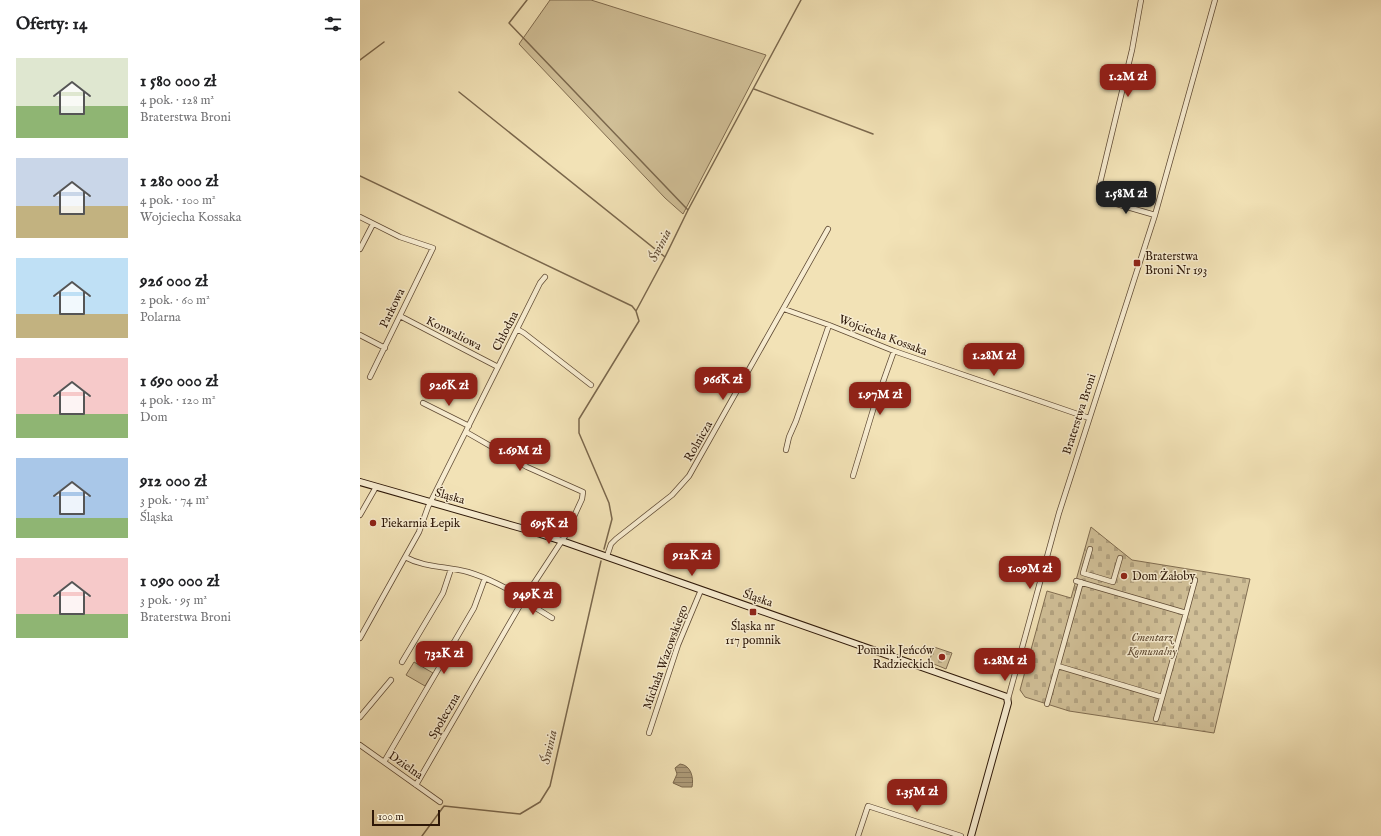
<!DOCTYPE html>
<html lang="pl">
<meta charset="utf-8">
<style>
body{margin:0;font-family:"IM FELL English",serif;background:#f2f2f2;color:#202124;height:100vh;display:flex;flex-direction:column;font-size:15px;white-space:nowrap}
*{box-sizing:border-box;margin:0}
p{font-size:13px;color:#757577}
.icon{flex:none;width:22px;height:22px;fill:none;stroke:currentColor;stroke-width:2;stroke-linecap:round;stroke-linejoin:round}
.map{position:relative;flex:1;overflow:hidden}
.details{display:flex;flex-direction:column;background:#fff;width:360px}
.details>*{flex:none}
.scale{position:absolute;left:12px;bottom:10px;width:68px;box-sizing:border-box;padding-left:4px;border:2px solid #2e1808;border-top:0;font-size:11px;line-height:14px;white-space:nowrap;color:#2e1808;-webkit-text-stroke:3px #f7ecd0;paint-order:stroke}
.price{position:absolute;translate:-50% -34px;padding:0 9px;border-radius:8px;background:#8f2418;color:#fff;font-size:13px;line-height:26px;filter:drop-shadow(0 1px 2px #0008)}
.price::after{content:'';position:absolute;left:50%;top:24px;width:12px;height:9px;margin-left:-6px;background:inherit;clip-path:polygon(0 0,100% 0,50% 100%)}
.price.current{background:#222;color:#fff}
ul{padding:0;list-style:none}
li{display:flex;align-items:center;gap:12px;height:100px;padding:0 16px}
li span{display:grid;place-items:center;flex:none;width:112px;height:80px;border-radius:0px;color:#555}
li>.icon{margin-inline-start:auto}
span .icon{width:48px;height:48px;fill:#fffc;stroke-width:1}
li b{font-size:17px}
h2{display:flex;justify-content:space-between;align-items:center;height:48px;padding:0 16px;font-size:17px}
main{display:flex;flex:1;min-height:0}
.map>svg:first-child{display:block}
.green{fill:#d1c098;stroke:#806c50}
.cemetery{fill:url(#cemetery-stones);stroke:#806c50}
.water{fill:url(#water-rules);stroke:#7b684d}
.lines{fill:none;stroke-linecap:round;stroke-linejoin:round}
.stream{stroke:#7b684d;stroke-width:1.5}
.street-casing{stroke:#5f4a34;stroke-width:6}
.secondary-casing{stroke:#2e1808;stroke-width:8}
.street{stroke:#f7ecd0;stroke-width:4.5}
.secondary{stroke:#f7ecd0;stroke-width:6}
.poi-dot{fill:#8f2418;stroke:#f7ecd0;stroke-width:1.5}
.labels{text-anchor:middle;stroke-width:3;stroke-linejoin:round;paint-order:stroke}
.poi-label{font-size:12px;fill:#2e1808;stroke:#f7ecd0;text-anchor:start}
.street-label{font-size:12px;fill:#2e1808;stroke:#f7ecd0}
.park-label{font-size:12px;font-style:italic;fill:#5f4a33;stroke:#f7ecd0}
.water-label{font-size:13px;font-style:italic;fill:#624d36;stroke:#f7ecd0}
</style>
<main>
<section class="details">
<h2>Oferty: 14<svg class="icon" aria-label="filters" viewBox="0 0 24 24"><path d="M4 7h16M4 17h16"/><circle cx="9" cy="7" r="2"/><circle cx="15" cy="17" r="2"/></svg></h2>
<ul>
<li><span style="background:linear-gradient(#dfe7d0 60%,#8fb573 0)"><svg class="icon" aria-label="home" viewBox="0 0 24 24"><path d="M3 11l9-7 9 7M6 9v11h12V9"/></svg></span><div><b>1 580 000 zł</b><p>4 pok. · 128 m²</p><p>Braterstwa Broni</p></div></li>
<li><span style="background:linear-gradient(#c9d6e8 60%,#c2b280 0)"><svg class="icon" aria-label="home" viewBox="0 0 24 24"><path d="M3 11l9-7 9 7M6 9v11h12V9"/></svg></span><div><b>1 280 000 zł</b><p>4 pok. · 100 m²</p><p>Wojciecha Kossaka</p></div></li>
<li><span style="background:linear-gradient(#bfe0f5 70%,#c2b280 0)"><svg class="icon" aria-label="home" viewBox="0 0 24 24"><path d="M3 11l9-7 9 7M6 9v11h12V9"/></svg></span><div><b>926 000 zł</b><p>2 pok. · 60 m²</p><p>Polarna</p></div></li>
<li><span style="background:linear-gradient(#f6c9c9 70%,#8fb573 0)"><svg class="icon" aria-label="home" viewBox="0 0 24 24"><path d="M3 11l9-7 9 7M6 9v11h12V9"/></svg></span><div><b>1 690 000 zł</b><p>4 pok. · 120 m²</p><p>Dom</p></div></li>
<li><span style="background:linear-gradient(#a9c7e8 75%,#8fb573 0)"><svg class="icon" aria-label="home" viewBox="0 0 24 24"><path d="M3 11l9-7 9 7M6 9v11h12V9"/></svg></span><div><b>912 000 zł</b><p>3 pok. · 74 m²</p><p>Śląska</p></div></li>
<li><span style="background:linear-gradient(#f6c9c9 70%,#8fb573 0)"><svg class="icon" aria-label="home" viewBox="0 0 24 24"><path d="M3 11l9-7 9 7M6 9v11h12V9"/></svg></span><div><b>1 090 000 zł</b><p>3 pok. · 95 m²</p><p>Braterstwa Broni</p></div></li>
</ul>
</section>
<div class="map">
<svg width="1021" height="836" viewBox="0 0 1021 836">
<defs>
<pattern id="cemetery-stones" width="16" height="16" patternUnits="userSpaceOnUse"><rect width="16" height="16" fill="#d1c098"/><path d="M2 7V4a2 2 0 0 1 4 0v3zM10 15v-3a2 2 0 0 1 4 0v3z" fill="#b4a482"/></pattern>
<pattern id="water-rules" width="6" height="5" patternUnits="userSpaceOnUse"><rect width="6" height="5" fill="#af9d7b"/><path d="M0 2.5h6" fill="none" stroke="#8f7f63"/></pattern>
</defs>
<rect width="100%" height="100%" fill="#f2e2b6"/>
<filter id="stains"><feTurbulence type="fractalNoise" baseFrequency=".005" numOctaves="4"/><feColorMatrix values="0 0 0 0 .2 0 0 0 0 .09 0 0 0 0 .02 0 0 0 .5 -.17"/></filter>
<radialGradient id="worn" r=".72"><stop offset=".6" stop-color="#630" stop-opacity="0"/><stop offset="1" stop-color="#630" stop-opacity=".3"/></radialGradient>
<path class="green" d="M190,0H231L406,55L323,214L305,198L159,44Z
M54,662L73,673L65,686L46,675Z"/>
<path class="cemetery" d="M731,527L772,560L890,579L854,733L709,711L665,697L660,690L687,591L711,598Z
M574,647L592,653L586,669L569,662Z"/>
<path class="water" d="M320,764C331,765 334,778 332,787H322L313,783L317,774L315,768Z"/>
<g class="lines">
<path class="stream" d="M167,0L149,23L328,210L305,257L276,311L279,321L219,419V433L249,503L252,519L244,549
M0,60L24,42
M394,89L513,134
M99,92L305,257
M0,176L272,306L276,311
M328,210L441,0
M62,836L84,806L160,814L180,802L190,786L241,561"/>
<defs>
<path id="street" d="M781,0L772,50L739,187V192L743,200L795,215
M0,217L40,237L73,248L10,377
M0,249L13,224
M424,309L469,325L534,351L729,418
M40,316L138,367
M157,329L164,333L231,385
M0,335L25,348
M63,403L109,426
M426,450L429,437L436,421L469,325
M493,476L513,410L534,351
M0,515L16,487
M730,549L723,573L753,582L760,558
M247,556L251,544L256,539L312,495L329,476L468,229
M45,557C65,568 87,566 108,572C128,578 146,588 164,598
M716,581L826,613L835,580
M163,600L192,618
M0,638L59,532L68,507L180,283L185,277
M42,662L83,593L91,569
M698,666L802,697
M648,699L699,513L795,215L855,0
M687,704L721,582
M0,717L31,680
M796,719L826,613
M289,733L318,645L341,590
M0,745L80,802
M24,762L114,608L125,578
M56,785L163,600L205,536L222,499L223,492L167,467L106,432
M498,836L508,806L601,836"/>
<path id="secondary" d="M0,482L168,530L202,541L647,697L648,703L611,836"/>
</defs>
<use href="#street" class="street-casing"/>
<use href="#secondary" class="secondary-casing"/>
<use href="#street" class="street"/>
<use href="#secondary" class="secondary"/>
</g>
<g class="poi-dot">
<rect x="773" y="259" width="8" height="8" rx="2"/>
<circle cx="13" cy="523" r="4"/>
<circle cx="764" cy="576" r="4"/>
<rect x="389" y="608" width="8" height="8" rx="2"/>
<circle cx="582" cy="657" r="4"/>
</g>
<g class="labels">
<g class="poi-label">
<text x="785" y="260">Braterstwa<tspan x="785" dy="14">Broni Nr 193</tspan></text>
<text x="21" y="527">Piekarnia Łepik</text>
<text x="772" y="580">Dom Żałoby</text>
<text x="393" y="630" text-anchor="middle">Śląska nr<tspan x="393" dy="14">117 pomnik</tspan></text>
<text x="574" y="654" text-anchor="end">Pomnik Jeńców<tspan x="574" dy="14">Radzieckich</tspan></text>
</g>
<g class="street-label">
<text transform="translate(32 308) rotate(-64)" y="4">Parkowa</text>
<text transform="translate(145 331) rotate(-63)" y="4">Chłodna</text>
<text transform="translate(94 333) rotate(27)" y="4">Konwaliowa</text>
<text transform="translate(523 335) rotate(21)" y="4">Wojciecha Kossaka</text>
<text transform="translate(719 414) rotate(-72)" y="4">Braterstwa Broni</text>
<text transform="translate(338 441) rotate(-60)" y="4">Rolnicza</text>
<text transform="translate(90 496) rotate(16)" y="4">Śląska</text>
<text transform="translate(398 598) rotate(19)" y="4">Śląska</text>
<text transform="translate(305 657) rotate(-70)" y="4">Michała Wazowskiego</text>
<text transform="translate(84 716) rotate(-60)" y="4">Społeczna</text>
<text transform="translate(46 765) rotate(35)" y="4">Dzielna</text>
</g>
<g class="park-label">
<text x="792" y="641">Cmentarz<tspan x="792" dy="14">Komunalny</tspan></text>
</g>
<g class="water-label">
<text transform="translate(299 245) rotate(-63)" y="5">Świnia</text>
<text transform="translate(188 747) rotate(-77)" y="5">Świnia</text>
</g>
</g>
<rect width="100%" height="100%" filter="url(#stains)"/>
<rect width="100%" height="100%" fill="url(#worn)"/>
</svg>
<div class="scale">100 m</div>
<b class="price" style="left:768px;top:98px">1.2M zł</b>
<b class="price current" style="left:766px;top:215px">1.58M zł</b>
<b class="price" style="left:634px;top:377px">1.28M zł</b>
<b class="price" style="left:363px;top:401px">966K zł</b>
<b class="price" style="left:89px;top:407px">926K zł</b>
<b class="price" style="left:520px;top:416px">1.97M zł</b>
<b class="price" style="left:160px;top:472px">1.69M zł</b>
<b class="price" style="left:189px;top:545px">695K zł</b>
<b class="price" style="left:332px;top:577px">912K zł</b>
<b class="price" style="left:670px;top:590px">1.09M zł</b>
<b class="price" style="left:173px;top:616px">949K zł</b>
<b class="price" style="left:84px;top:675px">732K zł</b>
<b class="price" style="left:645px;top:682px">1.28M zł</b>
<b class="price" style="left:557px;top:813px">1.35M zł</b>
</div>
</main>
